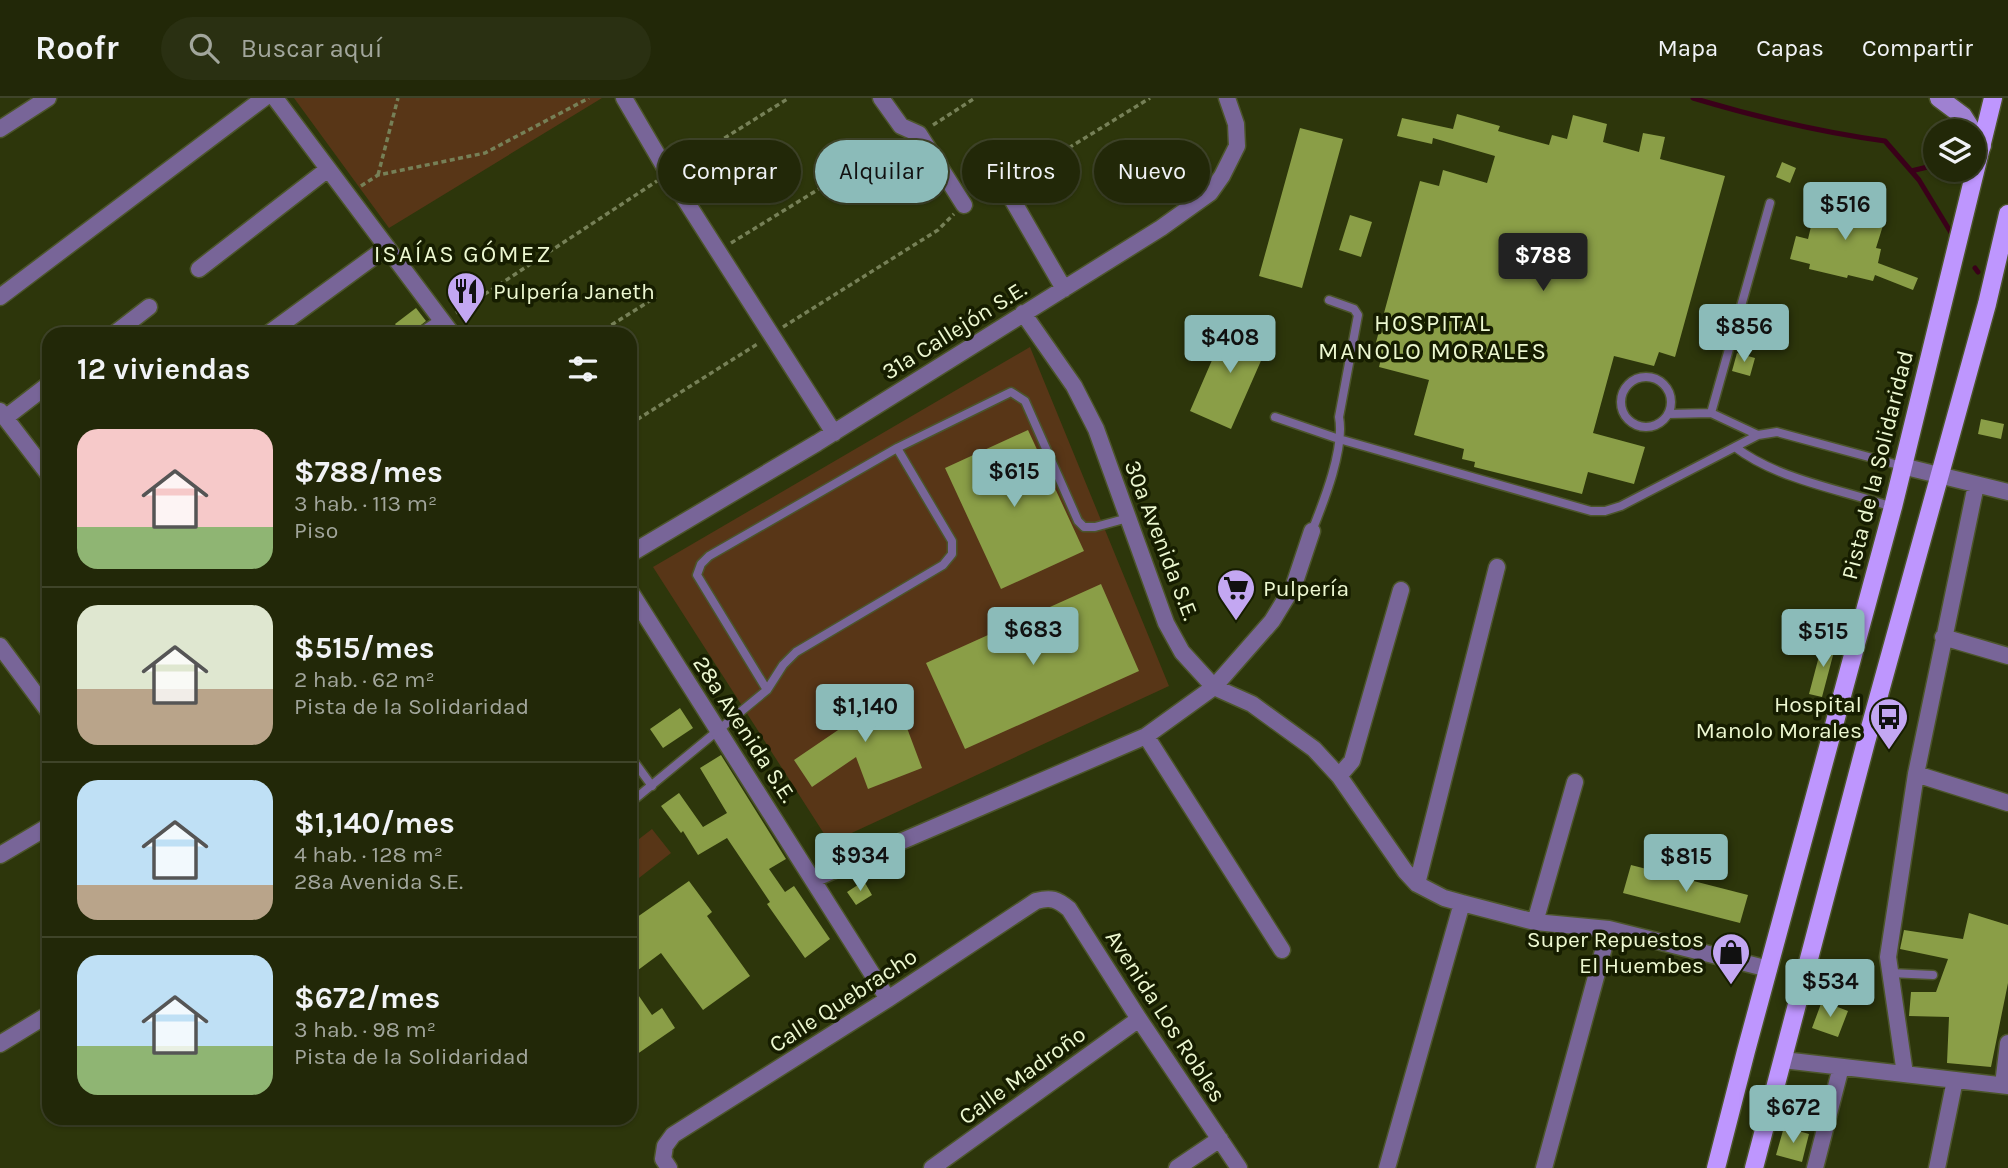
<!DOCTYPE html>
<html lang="es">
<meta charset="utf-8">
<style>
body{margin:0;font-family:Karla,sans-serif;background:#2a3012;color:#f1f3f6;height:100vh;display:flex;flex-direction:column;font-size:26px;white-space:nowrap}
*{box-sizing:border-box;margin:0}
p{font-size:23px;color:#a2a69c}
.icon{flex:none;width:38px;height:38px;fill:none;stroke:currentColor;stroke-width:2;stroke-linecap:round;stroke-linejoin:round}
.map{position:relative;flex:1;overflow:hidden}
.panel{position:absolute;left:42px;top:229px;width:595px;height:798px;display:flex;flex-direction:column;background:#222808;border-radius:21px;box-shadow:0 2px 5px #0004,0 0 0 2px #3f4429}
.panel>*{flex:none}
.guide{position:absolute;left:658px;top:42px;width:665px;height:63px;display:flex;gap:14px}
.fabs{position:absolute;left:1923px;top:21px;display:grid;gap:14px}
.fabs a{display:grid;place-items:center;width:63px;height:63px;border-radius:50%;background:#222808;box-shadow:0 2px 5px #0004,0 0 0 2px #3f4429;font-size:35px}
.price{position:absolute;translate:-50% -60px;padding:0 16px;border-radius:7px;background:#8bbbb9;color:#111;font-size:23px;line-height:46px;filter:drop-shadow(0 2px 4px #0008)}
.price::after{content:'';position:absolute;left:50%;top:42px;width:21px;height:16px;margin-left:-10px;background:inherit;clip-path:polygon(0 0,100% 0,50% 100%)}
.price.current{background:#222;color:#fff}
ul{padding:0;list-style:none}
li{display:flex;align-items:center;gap:21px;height:175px;padding:0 35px}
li+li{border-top:2px solid #3f4429}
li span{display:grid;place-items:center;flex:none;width:196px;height:140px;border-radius:21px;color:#555}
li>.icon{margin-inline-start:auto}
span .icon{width:84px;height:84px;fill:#fffc;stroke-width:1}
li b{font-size:30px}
h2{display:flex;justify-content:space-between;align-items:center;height:84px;padding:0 35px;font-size:30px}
.tag{padding:0 24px;border-radius:32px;background:#222808;box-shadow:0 2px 5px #0004,0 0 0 2px #3f4429;font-size:24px;line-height:63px}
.tag.current{background:#8bbbb9;color:#111}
header{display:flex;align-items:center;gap:42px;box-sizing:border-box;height:98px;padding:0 35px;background:#222808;border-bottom:2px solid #3f4429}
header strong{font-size:33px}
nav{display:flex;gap:38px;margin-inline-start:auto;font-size:24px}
.search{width:490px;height:63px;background:#2a3012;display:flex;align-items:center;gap:18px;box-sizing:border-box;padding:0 24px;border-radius:38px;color:#a2a69c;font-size:26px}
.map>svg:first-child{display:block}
.green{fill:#583617}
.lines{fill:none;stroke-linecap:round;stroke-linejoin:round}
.stream{stroke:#3a0019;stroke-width:5}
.building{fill:#8a9e47}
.lane-casing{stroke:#4c552b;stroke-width:11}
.street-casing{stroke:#4c552b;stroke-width:19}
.secondary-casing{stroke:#4c552b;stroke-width:21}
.primary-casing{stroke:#4c552b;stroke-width:21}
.path{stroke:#768057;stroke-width:3.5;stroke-dasharray:5 3.5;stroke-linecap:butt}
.lane{stroke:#786598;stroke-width:8}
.street{stroke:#786598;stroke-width:16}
.secondary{stroke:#9f81d1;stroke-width:18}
.primary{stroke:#be96fe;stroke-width:18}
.labels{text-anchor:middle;stroke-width:7;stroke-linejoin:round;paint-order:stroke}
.poi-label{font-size:23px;fill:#edf8d1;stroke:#161d00;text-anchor:start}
.street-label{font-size:23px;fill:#edf8d1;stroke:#161d00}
.neighbourhood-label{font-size:24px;letter-spacing:2px;fill:#edf8d1;stroke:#161d00}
</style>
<header>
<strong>Roofr</strong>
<div class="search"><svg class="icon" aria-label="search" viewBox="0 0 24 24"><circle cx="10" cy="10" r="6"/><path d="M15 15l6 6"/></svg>Buscar aquí</div>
<nav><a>Mapa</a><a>Capas</a><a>Compartir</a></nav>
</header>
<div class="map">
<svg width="2008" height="1070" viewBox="0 0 2008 1070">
<rect width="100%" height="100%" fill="#2d360b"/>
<path class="green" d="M294,0H602L389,130Z
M1030,249L1169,588L830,745L653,469Z
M652,731L671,755L630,787V748Z"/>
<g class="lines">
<path class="stream" d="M1693,0C1756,19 1820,34 1885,43L1919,82L1953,138
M1911,73L1936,67
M1975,170L1978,174"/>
</g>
<path class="building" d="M1457,16L1500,28L1498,33L1549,47L1552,37L1567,41L1573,17L1607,26L1603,44L1639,54L1643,35L1665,39L1660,61L1725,78L1675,259L1659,254L1654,268L1614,258L1593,335L1645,349L1634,386L1588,374L1582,396L1474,369L1475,364L1462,361L1464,351L1414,337L1429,282L1379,269L1381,261L1372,259L1420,83L1439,88L1443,72L1487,85L1495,58L1433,40L1432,46L1397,38L1402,20L1453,31Z
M1300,30L1343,41L1302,190L1259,178Z
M1782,64L1796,70L1790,85L1776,79Z
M1811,91L1859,105L1857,113L1885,121L1876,150L1881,151L1878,165L1918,180L1913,192L1875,177L1873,183L1848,177L1847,180L1809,171L1810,166L1790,161L1796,138L1808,141L1816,108L1808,105Z
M1350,117L1372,124L1361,159L1339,152Z
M416,210L426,223L416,231L414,236H403L395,226Z
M1229,223L1271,240L1231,331L1190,313Z
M1737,255L1755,260L1750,278L1732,273Z
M1981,321L2004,326L2001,341L1978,336Z
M1028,332L1084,453L1001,491L945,370Z
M1101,486L1139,573L965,651L926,565Z
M1823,543L1836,546L1822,599L1809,596Z
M892,590L922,670L868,691L856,659L812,689L794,662L844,628L838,611Z
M680,610L693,630L663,650L650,631Z
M721,657L786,761L769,771L785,794L794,788L830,841L805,860L767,806L770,804L727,740L698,757L683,733L681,735L661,708L679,695L703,729L727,715L700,670Z
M1631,767L1748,797L1740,825L1623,795Z
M689,783L712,814L707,818L750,878L703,912L661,855L630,878V824Z
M864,783L872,797L856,807L847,794Z
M1969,815L2008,827V885L1991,969L1947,965L1949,919L1909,918L1911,894H1936L1948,861L1900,851L1904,832L1963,841Z
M630,885L652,917L662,910L675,930L630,961Z
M1822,903L1848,913L1838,939L1812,930Z
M1784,1029L1809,1036L1802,1064L1776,1057Z"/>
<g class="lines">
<defs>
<path id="lane" d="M1621 304a25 25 0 1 1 50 0a25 25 0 1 1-50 0Z
M1711,315L1770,105
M1668,316L1711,315L1758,337
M1275,319L1339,341L1591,413H1605L1621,408L1758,337L1777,334L1902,368
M1735,349C1778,382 1841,391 1892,409
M1312,433C1324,403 1345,350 1339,319L1358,217L1354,211L1329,202
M767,592L697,477L701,466L709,458L897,350L1011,294L1025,303L1078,423L1084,429H1095L1128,420
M630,658L652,688
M630,705L767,592L783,567L796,554L943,467L952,456V443L897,350
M1890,875L1933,877"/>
<path id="street" d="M275,0L452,236
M624,0L668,75L834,335
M881,0L901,28L919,36L964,107
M0,31L48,0
M1005,89L1064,191
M199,171L328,71
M0,199L264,0
M1023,215L1074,288L1096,331L1166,525L1182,554L1214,589L1252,606L1314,651L1339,678L1405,773L1417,786L1444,800L1462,805L1535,824L1609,831L1769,871
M114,236L149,209
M268,236L387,149
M425,236L443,224
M0,313L49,377
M5,320L49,286
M1902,368L2008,394
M630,456L817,345L1161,130L1210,95L1222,78L1237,48L1236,26L1227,0
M630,493L888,901
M1943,539L2008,558
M0,548L49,614
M1146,638L1282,852
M1916,676L2008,705
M1339,678L1352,663L1401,492
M0,757L49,728
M814,781L1146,638L1214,589L1272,523L1294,487L1312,433
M1417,786L1497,469
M1535,824L1575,684
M0,946L49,916
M1783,962L2008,988
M1905,976L1888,859L1916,676L1976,387
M2003,987L2008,945
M669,1070L663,1061L665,1048L673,1037L888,901L1036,803C1051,799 1057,801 1069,811L1139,921L1239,1070
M932,1070L1139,921
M1177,1070L1220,1041
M1387,1070L1462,805
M1544,1070L1609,831
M1815,1070L1841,969
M1937,1070L1955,982"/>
<path id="secondary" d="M1939,0L1963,18L1982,48"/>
<path id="primary" d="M1716,1070L1746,953L1893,409L1993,0
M1754,1070L1866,644L1987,206L2008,116"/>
</defs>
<use href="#lane" class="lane-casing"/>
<use href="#street" class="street-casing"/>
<use href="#secondary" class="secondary-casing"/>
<use href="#primary" class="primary-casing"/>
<path class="path" d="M933,27L975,0
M681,67L789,0
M378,77L398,0
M1018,81L1150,0
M361,88L378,77L485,55L589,0
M731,145L897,43
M456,215L657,83
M783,229L938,132L954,116
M597,236L656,199
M630,326L759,245"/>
<use href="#lane" class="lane"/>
<use href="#street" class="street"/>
<use href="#secondary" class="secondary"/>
<use href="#primary" class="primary"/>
</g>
<defs>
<symbol id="restaurant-pin" viewBox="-11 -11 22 30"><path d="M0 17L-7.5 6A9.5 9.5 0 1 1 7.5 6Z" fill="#c3a7f2" stroke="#161d00"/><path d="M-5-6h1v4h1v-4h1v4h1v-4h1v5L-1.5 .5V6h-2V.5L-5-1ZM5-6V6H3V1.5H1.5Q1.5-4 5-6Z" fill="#111"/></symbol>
<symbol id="supermarket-pin" viewBox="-11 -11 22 30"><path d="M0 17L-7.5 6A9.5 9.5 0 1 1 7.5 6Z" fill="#c3a7f2" stroke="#161d00"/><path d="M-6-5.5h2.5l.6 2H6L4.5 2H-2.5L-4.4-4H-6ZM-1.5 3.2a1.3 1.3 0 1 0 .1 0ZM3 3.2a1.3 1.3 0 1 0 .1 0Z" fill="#111"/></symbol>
<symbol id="bus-pin" viewBox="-11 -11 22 30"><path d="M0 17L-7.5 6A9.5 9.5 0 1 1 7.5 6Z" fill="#c3a7f2" stroke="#161d00"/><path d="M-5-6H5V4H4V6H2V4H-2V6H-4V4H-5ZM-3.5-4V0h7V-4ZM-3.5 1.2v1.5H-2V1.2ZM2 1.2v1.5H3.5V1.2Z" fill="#111"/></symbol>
<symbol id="shop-pin" viewBox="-11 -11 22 30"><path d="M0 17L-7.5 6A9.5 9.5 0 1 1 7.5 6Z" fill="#c3a7f2" stroke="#161d00"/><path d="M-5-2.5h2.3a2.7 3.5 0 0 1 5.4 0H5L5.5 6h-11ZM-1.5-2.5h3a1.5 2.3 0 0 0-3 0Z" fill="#111"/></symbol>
</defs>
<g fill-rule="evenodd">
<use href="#restaurant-pin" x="444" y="171" width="44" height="60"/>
<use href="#supermarket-pin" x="1214" y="468" width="44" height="60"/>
<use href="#bus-pin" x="1867" y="597" width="44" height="60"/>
<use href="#shop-pin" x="1709" y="832" width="44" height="60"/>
</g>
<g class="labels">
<g class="poi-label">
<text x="493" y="201">Pulpería Janeth</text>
<text x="1263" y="498">Pulpería</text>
<text x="1862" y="614" text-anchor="end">Hospital<tspan x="1862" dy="26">Manolo Morales</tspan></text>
<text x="1704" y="849" text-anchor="end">Super Repuestos<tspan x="1704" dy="26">El Huembes</tspan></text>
</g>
<g class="street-label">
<text transform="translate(954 232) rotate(-32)" y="8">31a Callejón S.E.</text>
<text transform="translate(1877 367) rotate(-76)" y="8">Pista de la Solidaridad</text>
<text transform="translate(1162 442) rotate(69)" y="8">30a Avenida S.E.</text>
<text transform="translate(745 631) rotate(57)" y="8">28a Avenida S.E.</text>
<text transform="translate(843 902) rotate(-33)" y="8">Calle Quebracho</text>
<text transform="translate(1166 918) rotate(57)" y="8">Avenida Los Robles</text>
<text transform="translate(1022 977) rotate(-36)" y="8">Calle Madroño</text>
</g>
<g class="neighbourhood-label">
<text x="463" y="164">ISAÍAS GÓMEZ</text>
<text x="1433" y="233">HOSPITAL<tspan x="1433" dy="28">MANOLO MORALES</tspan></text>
</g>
</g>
</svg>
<div class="fabs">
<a><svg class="icon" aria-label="layers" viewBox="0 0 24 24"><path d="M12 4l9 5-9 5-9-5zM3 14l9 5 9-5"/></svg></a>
</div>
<b class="price" style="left:1845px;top:144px">$516</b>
<b class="price current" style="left:1543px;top:195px">$788</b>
<b class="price" style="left:1744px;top:266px">$856</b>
<b class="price" style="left:1230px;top:277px">$408</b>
<b class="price" style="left:1014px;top:411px">$615</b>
<b class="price" style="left:1033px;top:569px">$683</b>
<b class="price" style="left:1823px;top:571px">$515</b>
<b class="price" style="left:865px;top:646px">$1,140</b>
<b class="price" style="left:860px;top:795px">$934</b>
<b class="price" style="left:1686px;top:796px">$815</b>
<b class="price" style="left:1830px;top:921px">$534</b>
<b class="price" style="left:1793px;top:1047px">$672</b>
<div class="guide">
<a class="tag">Comprar</a>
<a class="tag current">Alquilar</a>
<a class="tag">Filtros</a>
<a class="tag">Nuevo</a>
</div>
<section class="panel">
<h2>12 viviendas<svg class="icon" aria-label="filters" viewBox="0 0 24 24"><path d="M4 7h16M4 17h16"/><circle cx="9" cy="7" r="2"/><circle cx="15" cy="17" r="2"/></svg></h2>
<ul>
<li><span style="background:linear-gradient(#f6c9c9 70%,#8fb573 0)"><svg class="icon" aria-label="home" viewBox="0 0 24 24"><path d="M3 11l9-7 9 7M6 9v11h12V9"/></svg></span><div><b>$788/mes</b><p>3 hab. · 113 m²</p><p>Piso</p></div></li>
<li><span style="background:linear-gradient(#dfe7d0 60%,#b9a48a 0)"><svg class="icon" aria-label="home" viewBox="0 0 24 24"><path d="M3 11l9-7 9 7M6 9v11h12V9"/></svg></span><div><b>$515/mes</b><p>2 hab. · 62 m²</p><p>Pista de la Solidaridad</p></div></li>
<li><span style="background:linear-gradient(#bfe0f5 75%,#b9a48a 0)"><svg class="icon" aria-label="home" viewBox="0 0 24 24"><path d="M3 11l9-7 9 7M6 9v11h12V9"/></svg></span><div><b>$1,140/mes</b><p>4 hab. · 128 m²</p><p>28a Avenida S.E.</p></div></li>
<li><span style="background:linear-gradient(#bfe0f5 65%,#8fb573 0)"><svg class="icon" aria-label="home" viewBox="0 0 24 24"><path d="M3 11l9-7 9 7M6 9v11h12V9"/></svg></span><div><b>$672/mes</b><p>3 hab. · 98 m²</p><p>Pista de la Solidaridad</p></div></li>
</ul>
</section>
</div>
